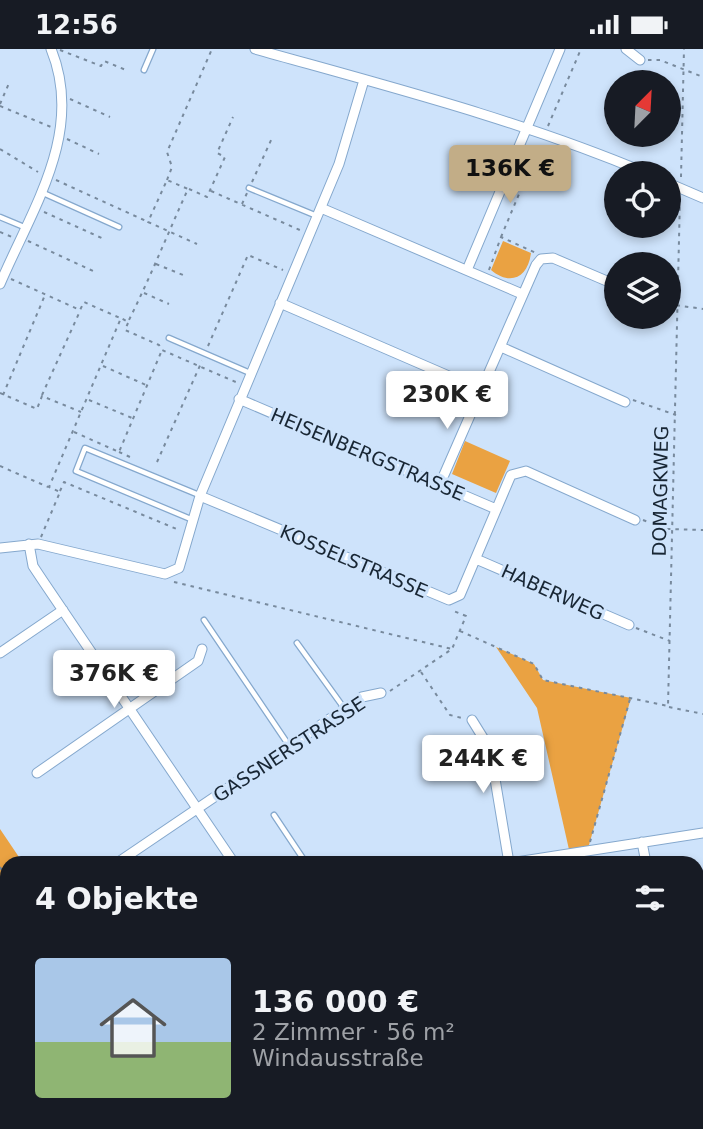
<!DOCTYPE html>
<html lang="de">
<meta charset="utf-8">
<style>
body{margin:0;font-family:"DejaVu Sans",sans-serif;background:#20242c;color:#f1f3f6;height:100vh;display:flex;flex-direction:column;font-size:26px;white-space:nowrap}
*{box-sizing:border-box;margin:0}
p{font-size:23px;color:#9ea1a6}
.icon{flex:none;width:38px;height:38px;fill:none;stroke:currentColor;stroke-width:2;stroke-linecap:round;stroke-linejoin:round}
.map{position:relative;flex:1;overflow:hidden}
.side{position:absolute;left:0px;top:807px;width:704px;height:275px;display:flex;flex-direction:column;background:#171b24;border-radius:21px 21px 0 0;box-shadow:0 4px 10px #0003}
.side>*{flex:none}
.needle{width:46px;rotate:24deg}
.controls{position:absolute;left:604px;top:21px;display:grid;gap:14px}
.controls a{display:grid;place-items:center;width:77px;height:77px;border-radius:50%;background:#171b24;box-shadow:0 4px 10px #0003;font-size:35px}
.price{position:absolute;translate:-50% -60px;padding:0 16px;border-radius:7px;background:#fff;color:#222;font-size:23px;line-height:46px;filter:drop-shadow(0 2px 4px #0008)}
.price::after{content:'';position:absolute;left:50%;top:42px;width:21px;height:16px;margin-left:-10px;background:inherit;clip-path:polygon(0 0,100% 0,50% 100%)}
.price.current{background:#c2ad87;color:#111}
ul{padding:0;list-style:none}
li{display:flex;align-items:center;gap:21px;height:175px;padding:0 35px}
li span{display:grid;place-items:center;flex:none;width:196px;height:140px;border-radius:7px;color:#555}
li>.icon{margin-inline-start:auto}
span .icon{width:84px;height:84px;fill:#fffc;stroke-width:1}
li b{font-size:30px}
h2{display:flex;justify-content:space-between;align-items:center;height:84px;padding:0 35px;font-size:30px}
.status{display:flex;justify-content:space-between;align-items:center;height:49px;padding:0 35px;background:#171b24;direction:ltr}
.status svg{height:19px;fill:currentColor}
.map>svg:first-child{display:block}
.green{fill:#eaa242}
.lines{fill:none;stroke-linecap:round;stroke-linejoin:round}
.lane-casing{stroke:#85a8cd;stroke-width:7}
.street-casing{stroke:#85a8cd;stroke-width:11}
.secondary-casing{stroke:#85a8cd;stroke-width:15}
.path{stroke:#788a9d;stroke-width:2;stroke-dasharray:3.5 5;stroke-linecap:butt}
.lane{stroke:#fff;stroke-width:4.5}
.street{stroke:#fff;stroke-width:9}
.secondary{stroke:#fff;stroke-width:12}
.labels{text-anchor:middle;stroke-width:6;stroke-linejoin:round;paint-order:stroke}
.street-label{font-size:19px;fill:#182634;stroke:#cee3fb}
</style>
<div class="status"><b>12:56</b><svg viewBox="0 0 49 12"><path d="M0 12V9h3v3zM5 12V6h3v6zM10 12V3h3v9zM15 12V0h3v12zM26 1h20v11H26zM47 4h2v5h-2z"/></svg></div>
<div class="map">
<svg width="703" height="1080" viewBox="0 0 703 1080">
<rect width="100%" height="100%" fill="#cee3fb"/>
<path class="green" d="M503,192L531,204C528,229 510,237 491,221Z
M465,392L510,412L496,444L452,425Z
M496,598L534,615L543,631L631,649L587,803L570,805L537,659Z
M0,780L23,814H7V899L0,889Z
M7,958V1074H189L193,1080H0V959Z
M703,1025V1080H410L439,1074H696L697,1027Z"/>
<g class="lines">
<defs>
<path id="lane" d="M144,21L153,0
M249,139L317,167
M41,143L119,178
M0,168L24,178
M169,289L250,324
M193,471L76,422L85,399L199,446
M204,571L290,698
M297,594L344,659
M274,766L306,814"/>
<path id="street" d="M255,0C387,37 520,71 646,124
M626,0L640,11
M668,134L703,149
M321,159L522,245
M467,221L560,0
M0,235C32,160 85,83 51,0
M280,254L481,341
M501,298L625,353
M239,350L496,460
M440,435L536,216L541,210L553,209L616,236
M200,447L449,551L460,546L511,426L526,422L635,471
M29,495L33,517L43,532L234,814
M0,499L38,495L165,525L179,519L200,447L339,115L364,31
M476,510L629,576
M0,604L63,561
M472,671L490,700L509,814
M37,724L198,612L202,600
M642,793L646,814
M117,814L362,648L381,644
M510,814L703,784
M696,909L703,908
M696,965L703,964"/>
<path id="secondary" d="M0,835L7,845
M155,1074L158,1080"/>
</defs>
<use href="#lane" class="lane-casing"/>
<use href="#street" class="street-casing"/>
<use href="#secondary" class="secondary-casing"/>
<path class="path" d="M60,1L101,17L104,12L126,21
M648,11H660L703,28
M70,50L110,68
M0,55L10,32
M0,57L51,78
M548,77L581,0
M67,90L99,105
M0,100L38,123
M681,128L684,0
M56,131L146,172
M167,131L172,118L167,103L212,0
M252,133L272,89
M189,140L207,148L225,108L217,104L233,68
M211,142L302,182
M242,155L247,144
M44,163L106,191
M0,183L12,188
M501,188L540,95
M28,192L93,222
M156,215L183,226
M489,221L501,188L536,204
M11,230L80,261L84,253L120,269
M144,244L169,255
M668,255L703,260
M128,274L125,281L159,296L162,301L238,334
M208,297L248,206L283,221
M103,317L146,336
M0,344L37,360L42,347L81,363
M3,346L45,246
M42,346L80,262
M89,351L132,369
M633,351L676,366
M74,383L119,403L162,301
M119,403L130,408
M157,413L202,312
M0,417L48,438
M60,442L64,433L179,481
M643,471L667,480L703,481
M41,488L60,443L49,438L121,269L128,273C150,229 168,184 188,140L167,131L148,173L197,195
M174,533L452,600
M636,579L670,592
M460,582L534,615L543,631L668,657L680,148
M421,623L450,666L462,669
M390,642L452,600L466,567L451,561
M669,658L703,665
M590,793L630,650
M0,818L4,825
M0,864L7,874
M0,955L7,954
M561,1074L563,1080
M535,1080L539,1074
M696,1080L703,1074"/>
<use href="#lane" class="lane"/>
<use href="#street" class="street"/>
<use href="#secondary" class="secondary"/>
</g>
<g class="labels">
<g class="street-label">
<text transform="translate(368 405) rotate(23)" y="7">HEISENBERGSTRASSE</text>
<text transform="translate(660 442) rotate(-89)" y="7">DOMAGKWEG</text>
<text transform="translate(354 512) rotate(23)" y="7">KOSSELSTRASSE</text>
<text transform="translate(553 543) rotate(24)" y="7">HABERWEG</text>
<text transform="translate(289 700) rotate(-33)" y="7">GASSNERSTRASSE</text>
</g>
</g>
</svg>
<div class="controls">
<a><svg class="needle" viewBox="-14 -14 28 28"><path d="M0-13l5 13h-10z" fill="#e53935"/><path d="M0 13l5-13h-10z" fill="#9ea1a6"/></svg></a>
<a><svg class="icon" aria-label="locate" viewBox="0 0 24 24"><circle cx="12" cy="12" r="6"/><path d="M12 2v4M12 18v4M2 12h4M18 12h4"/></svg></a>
<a><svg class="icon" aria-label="layers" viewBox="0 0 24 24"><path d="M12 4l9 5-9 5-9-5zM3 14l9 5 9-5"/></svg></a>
</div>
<b class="price current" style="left:510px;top:156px">136K €</b>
<b class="price" style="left:447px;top:382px">230K €</b>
<b class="price" style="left:114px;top:661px">376K €</b>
<b class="price" style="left:483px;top:746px">244K €</b>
<section class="side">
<h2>4 Objekte<svg class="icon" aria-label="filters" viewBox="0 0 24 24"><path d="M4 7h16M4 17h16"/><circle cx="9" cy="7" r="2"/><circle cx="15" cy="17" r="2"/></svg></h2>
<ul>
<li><span style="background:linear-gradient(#a9c7e8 60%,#8fb573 0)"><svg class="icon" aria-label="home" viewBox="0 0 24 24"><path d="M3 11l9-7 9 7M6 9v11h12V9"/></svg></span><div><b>136 000 €</b><p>2 Zimmer · 56 m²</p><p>Windausstraße</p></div></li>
</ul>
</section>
</div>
